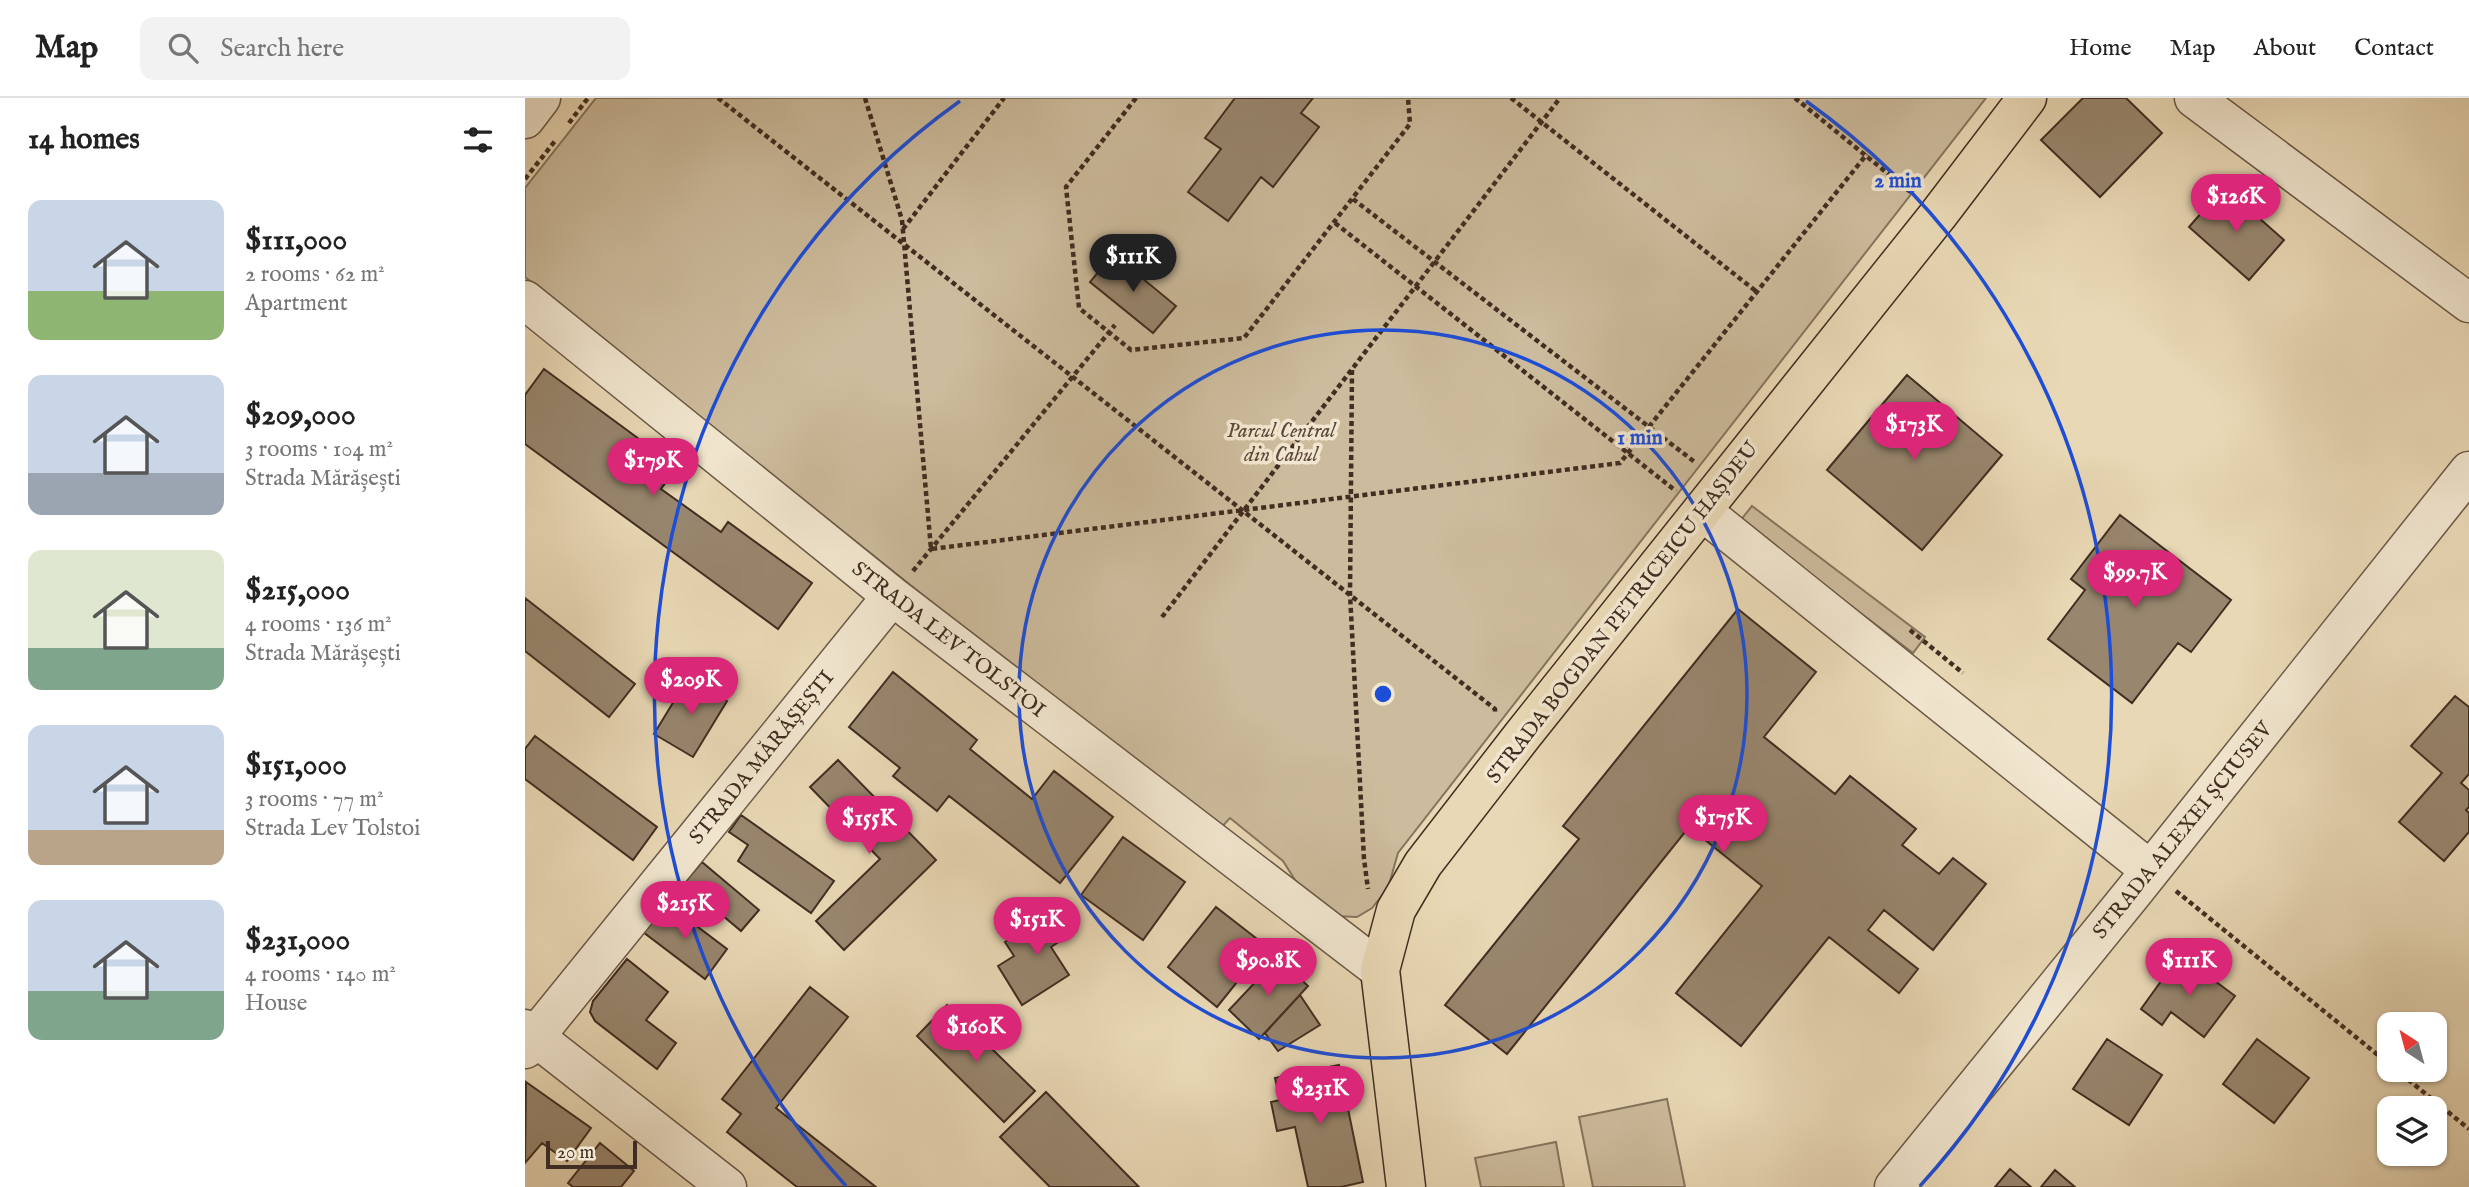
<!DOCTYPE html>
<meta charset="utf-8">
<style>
body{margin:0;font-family:"IM FELL English",serif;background:#f2f2f2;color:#222;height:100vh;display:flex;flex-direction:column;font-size:26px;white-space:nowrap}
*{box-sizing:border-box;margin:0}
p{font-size:23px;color:#767676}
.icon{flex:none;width:38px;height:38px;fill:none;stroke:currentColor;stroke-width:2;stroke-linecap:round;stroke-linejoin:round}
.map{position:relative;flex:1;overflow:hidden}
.side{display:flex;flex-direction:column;background:#fff;width:525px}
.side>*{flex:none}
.needle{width:46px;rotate:324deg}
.tools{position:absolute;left:1852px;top:914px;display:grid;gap:14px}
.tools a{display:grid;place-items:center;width:70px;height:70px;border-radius:14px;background:#fff;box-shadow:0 2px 5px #0004;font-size:35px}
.scale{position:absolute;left:21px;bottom:18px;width:91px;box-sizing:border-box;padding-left:7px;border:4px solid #412d21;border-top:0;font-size:19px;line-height:24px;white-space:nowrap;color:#412d21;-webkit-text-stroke:5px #f1e6cf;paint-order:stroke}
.price{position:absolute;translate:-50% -60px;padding:0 16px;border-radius:24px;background:#db2777;color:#fff;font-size:23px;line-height:46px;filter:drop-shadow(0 2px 4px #0008)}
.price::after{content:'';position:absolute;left:50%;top:42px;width:21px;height:16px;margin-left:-10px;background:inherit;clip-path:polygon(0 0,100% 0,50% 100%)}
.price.selected{background:#222;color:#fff}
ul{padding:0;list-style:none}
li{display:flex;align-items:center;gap:21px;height:175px;padding:0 28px}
li span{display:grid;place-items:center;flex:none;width:196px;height:140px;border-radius:14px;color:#555}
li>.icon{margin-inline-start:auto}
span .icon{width:84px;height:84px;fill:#fffc;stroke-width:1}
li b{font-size:30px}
h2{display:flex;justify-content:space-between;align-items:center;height:84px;padding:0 28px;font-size:30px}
header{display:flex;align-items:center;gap:42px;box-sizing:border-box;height:98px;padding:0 35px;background:#fff;border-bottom:2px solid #e0e0e0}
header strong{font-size:33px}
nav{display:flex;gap:38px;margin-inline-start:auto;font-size:24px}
.search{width:490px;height:63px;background:#f2f2f2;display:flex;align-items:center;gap:18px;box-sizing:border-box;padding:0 24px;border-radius:14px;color:#767676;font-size:26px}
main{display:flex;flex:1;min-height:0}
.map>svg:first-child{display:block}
.green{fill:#ccbb9c;stroke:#86745e;stroke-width:2}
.building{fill:#98866e;stroke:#412d21;stroke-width:2}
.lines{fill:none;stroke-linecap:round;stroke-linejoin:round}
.minor-casing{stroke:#6b5846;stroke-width:41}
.major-casing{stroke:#412d21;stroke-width:41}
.path{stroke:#412d21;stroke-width:4.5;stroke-dasharray:5 3.5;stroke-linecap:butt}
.minor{stroke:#f1e6cf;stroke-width:38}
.major{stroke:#e9d8b5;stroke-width:38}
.ring{fill:none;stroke:#1d4ed8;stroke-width:3.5}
.labels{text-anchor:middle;stroke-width:7;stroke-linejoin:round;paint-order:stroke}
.park-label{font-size:21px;font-style:italic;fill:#5d493a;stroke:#f1e6cf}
.street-label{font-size:21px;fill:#412d21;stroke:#f1e6cf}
.centre{fill:#1d4ed8;stroke:#f1e6cf;stroke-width:3.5}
.ring-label{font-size:21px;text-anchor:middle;font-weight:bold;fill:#1d4ed8;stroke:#f1e6cf;stroke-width:7;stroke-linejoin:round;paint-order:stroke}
</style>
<header>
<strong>Map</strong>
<div class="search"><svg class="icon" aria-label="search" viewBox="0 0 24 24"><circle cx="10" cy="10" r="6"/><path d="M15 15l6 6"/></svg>Search here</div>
<nav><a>Home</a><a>Map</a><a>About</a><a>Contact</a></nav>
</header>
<main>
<section class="side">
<h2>14 homes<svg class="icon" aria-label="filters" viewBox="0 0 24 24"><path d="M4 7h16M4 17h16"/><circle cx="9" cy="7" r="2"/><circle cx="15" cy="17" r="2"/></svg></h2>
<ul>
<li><span style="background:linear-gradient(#c9d6e8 65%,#8fb573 0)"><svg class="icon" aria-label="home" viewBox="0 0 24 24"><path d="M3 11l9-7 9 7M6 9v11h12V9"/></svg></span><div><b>$111,000</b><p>2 rooms · 62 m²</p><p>Apartment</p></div></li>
<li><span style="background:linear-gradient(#c9d6e8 70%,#9aa5b1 0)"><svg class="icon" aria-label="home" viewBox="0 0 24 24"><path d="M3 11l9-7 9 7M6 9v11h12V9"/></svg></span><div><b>$209,000</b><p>3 rooms · 104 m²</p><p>Strada Mărășești</p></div></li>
<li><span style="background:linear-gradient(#dfe7d0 70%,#7fa58c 0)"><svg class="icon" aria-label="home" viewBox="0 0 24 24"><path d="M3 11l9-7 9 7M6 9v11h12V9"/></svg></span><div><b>$215,000</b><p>4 rooms · 136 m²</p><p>Strada Mărășești</p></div></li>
<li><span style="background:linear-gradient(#c9d6e8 75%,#b9a48a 0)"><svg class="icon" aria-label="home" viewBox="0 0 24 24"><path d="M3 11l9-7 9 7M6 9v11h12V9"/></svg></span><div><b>$151,000</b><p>3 rooms · 77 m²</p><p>Strada Lev Tolstoi</p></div></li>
<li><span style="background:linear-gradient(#c9d6e8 65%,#7fa58c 0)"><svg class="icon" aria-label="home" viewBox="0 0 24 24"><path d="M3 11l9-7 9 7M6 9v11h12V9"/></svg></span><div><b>$231,000</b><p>4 rooms · 140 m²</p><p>House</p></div></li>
</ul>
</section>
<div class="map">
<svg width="1944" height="1089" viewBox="0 0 1944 1089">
<rect width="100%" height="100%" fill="#e9d8b5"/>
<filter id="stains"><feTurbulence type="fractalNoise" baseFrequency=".00286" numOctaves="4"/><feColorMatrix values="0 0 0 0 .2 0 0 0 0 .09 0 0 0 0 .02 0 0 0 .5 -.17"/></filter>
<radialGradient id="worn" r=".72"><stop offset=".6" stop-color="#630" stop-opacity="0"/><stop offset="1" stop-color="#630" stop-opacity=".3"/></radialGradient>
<path class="green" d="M71,0H1461L873,755L863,790L847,810L832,819L809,818L777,793L758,763L705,720L693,733L0,179V90Z
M1227,408L1400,539L1388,555L1215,423Z
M1142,1001L1160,1089H1068L1054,1019Z
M1031,1044L1039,1089H956L950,1060Z"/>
<path class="building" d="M710,0H788L776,15L794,29L748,89L736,79L703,123L663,94L696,51L680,40Z
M1558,0H1601L1637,35L1575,99L1516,42Z
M1699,89L1759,142L1724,182L1664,129Z
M588,156L651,208L628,235L565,184Z
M19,271L152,369L136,391L196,434L203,424L287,485L253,531L0,346V297Z
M1382,277L1477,357L1397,452L1302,372Z
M1595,417L1706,502L1666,554L1653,545L1607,605L1523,541L1560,492L1546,481Z
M0,500L110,586L84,619L0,553Z
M1213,511L1291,574L1239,639L1310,696L1325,678L1391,731L1377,747L1414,776L1428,760L1461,786L1408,852L1359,812L1343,832L1393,871L1374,895L1304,839L1216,948L1151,895L1237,788L1164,729L982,956L920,907L1054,741L1038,728Z
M368,574L452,642L445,651L507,701L529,673L588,719L535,785L424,698L412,713L368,678L375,670L324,629Z
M163,580L202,603L168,659L129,636Z
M1930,598L1944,609V676L1936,685L1944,692V709L1941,712L1944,715V734L1919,763L1874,724L1917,675L1886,648Z
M10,638L132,729L108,762L0,681V651Z
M313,662L411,762L319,852L291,823L355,761L285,689Z
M216,717L309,783L286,815L213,763L223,747L204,734Z
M598,739L660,784L618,842L556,797Z
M177,764L234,812L216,833L159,785Z
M140,804L202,851L180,881L118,834Z
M535,809L551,833L526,849L544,877L497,907L473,868L489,858L480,844Z
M691,809L741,848L692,909L643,869Z
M1655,857L1710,898L1679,939L1646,914L1637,927L1616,911Z
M753,860L783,888L734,941L704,912Z
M102,861L143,894L121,922L151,945L132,971L70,923L65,914L68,903Z
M285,889L323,919L251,1010L351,1089H272L202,1034L216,1016L197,1001Z
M775,897L795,927L753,953L740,935Z
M422,907L510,993L479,1024L392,938Z
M1582,941L1637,977L1604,1027L1548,991Z
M1732,941L1784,980L1749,1025L1698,986Z
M814,967L838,1084L816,1089H783L770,1029L752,1033L746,1004L755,1002L750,980Z
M1,984L66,1030L42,1063L17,1045L0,1065Z
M521,994L614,1089H525L475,1039Z
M75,1045L109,1073L96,1089H48L43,1085Z
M1485,1071L1506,1089H1470Z
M1530,1072L1550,1089H1516Z"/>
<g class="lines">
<defs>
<path id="minor" d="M1669,0L1944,205
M0,21L16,0
M0,202L367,498L855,872
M1177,413L1625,772
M0,931L202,1089
M0,951L367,498
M1369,1089L1610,792L1944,373"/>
<path id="major" d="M881,1089L855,872L871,812L898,766L997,638L1413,117L1502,0"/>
</defs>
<use href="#minor" class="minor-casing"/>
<use href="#major" class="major-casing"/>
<path class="path" d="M193,0L970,611V615
M340,0L377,122L406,451L1095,365L1342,56
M611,0L541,89L554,210L606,252L719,240L885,26L883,0
M986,0L1232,194
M1270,0L1388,96
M44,25L63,0
M0,81L30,43
M828,101L1171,365
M810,125L1151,393
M378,131L479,0
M827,272L825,496L839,761L843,791
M388,473L590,227
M637,519L1035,0
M1385,532L1438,575
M1651,793L1864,966
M1870,971L1944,1031"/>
<use href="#minor" class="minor"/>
<use href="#major" class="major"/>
</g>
<g class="ring">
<circle cx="858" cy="596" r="364"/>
<path d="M321 1088A728 728 0 0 1 435 3M1281 3A728 728 0 0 1 1395 1088"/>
</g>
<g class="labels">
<g class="park-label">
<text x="756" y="339">Parcul Central<tspan x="756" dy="24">din Cahul</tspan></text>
</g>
<g class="street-label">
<text transform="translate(1097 514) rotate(-52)" y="7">STRADA BOGDAN PETRICEICU HAȘDEU</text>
<text transform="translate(424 541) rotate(38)" y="7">STRADA LEV TOLSTOI</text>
<text transform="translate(236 659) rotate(-51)" y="7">STRADA MĂRĂȘEȘTI</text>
<text transform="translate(1657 732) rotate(-51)" y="7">STRADA ALEXEI ȘCIUSEV</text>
</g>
</g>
<circle cx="858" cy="596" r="10" class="centre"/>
<g class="ring-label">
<text x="1373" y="89">2 min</text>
<text x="1115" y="346">1 min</text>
</g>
<rect width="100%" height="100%" filter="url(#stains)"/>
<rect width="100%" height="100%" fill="url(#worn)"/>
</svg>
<div class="tools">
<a><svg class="needle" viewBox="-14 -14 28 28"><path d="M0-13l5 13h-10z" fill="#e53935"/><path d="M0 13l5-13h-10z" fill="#767676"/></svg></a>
<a><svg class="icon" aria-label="layers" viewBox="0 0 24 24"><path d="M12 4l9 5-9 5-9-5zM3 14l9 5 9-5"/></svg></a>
</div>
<div class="scale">20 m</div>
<b class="price" style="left:1711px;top:136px">$126K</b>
<b class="price selected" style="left:608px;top:196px">$111K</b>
<b class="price" style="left:1389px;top:364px">$173K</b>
<b class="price" style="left:128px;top:400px">$179K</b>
<b class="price" style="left:1610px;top:512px">$99.7K</b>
<b class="price" style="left:166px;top:619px">$209K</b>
<b class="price" style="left:1198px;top:757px">$175K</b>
<b class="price" style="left:344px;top:758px">$155K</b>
<b class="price" style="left:160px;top:843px">$215K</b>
<b class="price" style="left:512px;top:859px">$151K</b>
<b class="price" style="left:743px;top:900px">$90.8K</b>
<b class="price" style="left:1664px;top:900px">$111K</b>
<b class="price" style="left:451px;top:966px">$160K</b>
<b class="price" style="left:795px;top:1028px">$231K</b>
</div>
</main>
